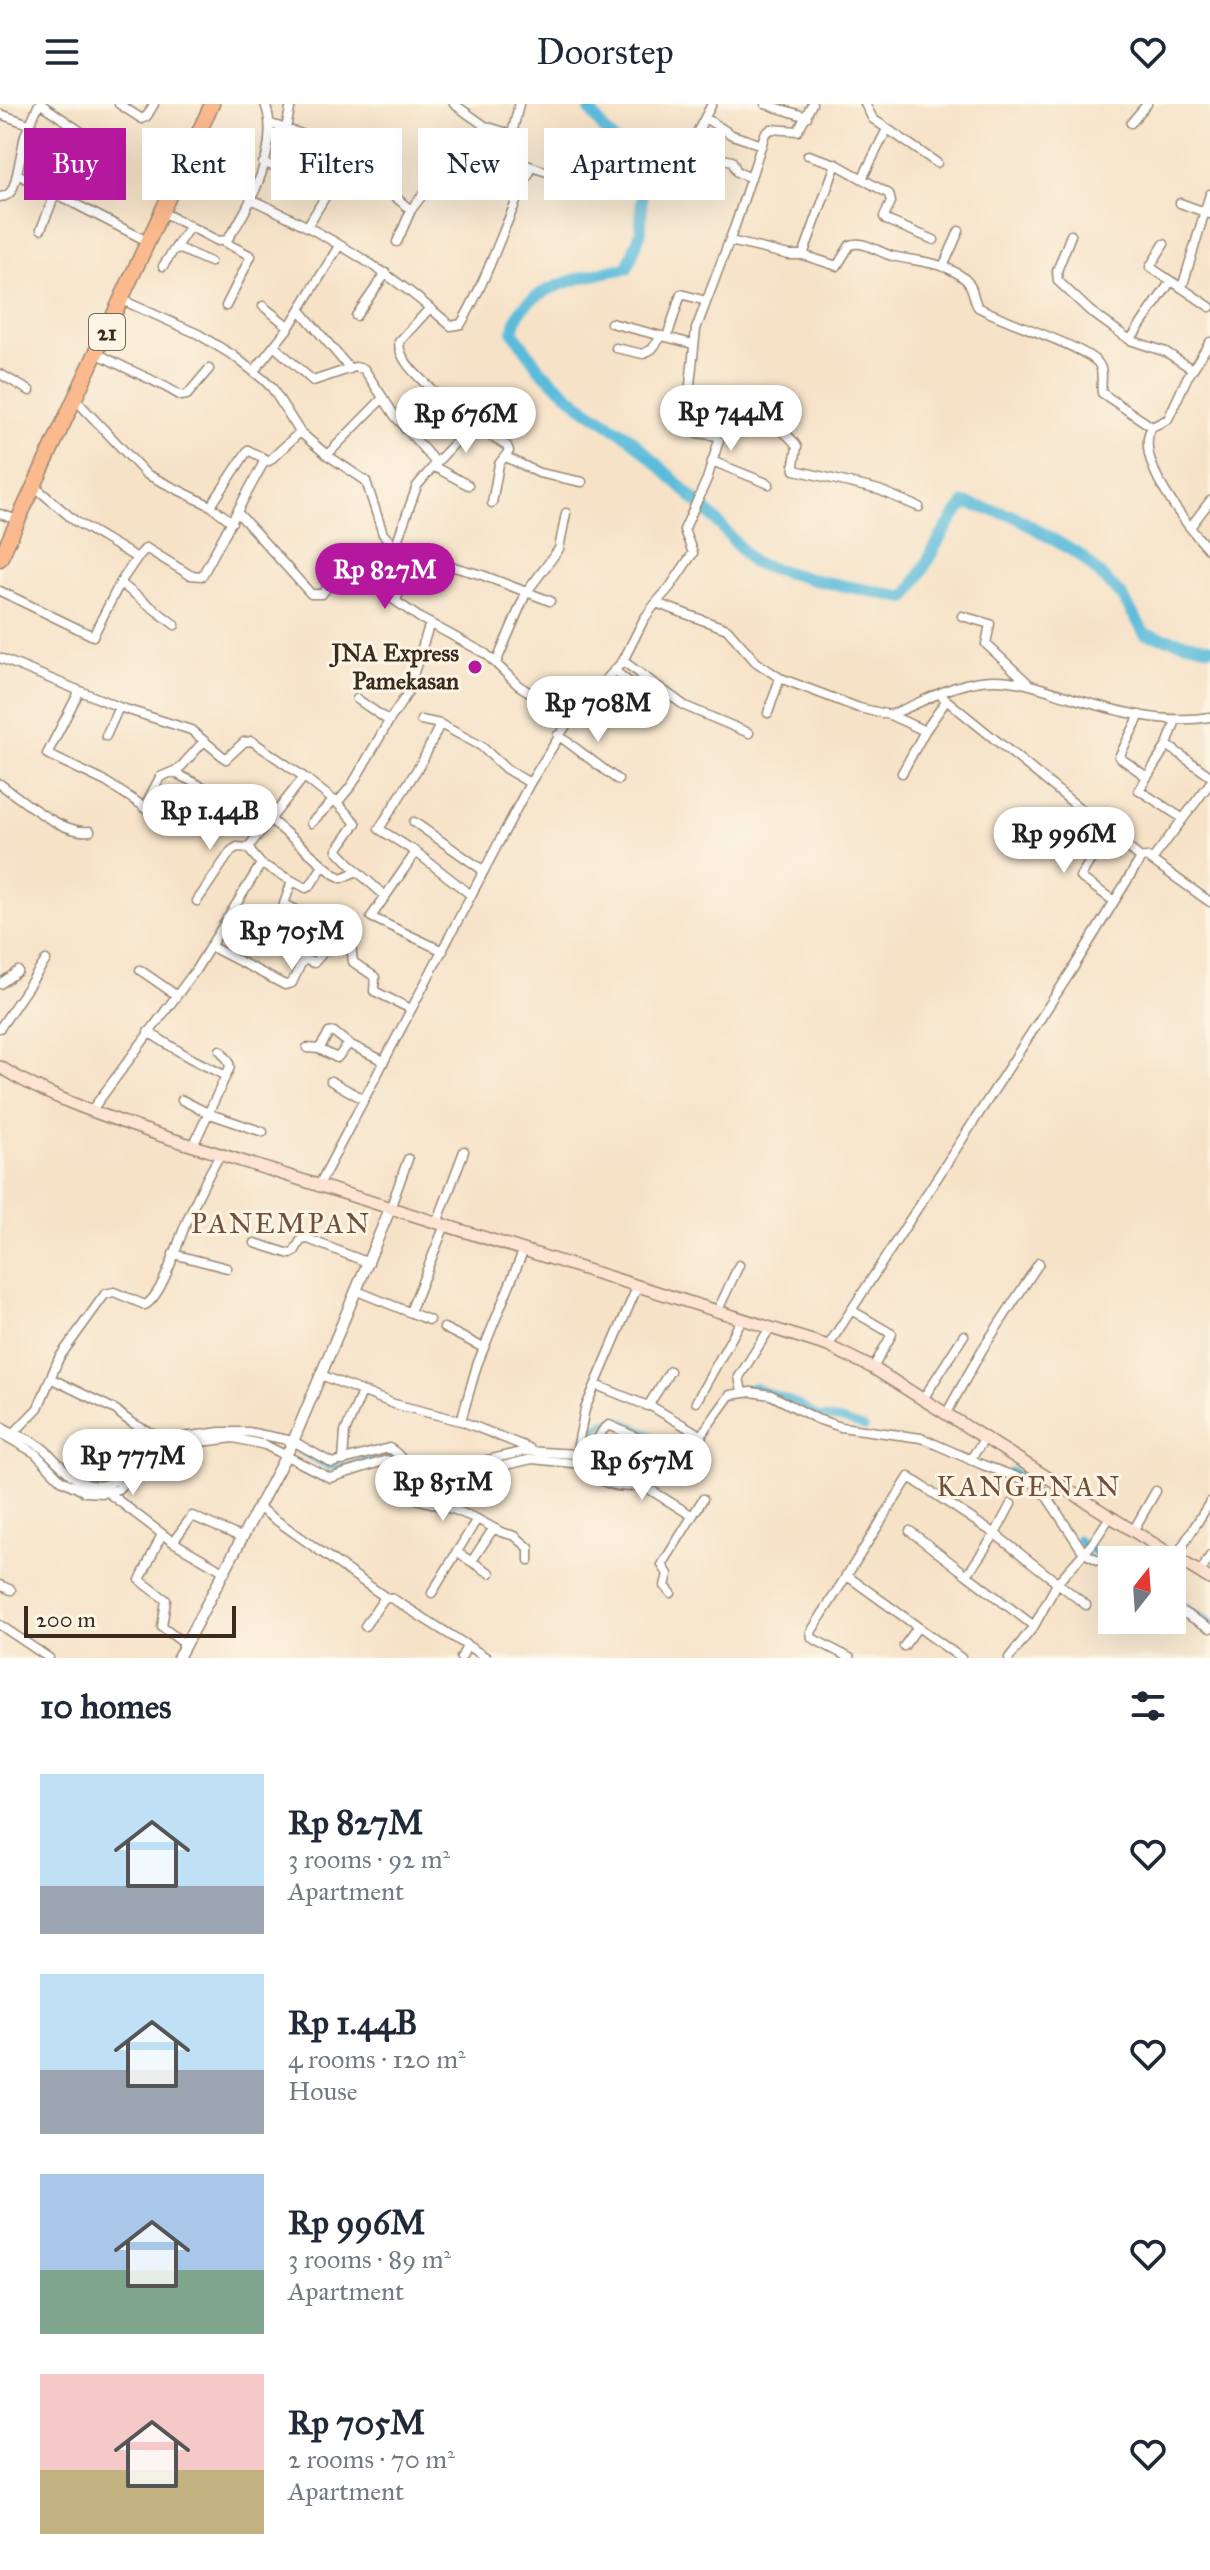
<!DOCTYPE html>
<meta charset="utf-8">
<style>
body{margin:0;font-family:"IM FELL Great Primer",serif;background:#f6f6f7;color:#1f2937;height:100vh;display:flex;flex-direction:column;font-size:30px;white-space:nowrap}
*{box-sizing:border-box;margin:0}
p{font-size:26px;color:#747a83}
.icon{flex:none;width:44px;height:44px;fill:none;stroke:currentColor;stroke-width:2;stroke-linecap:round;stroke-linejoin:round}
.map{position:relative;height:1554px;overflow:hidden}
.sheet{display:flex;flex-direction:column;background:#fff;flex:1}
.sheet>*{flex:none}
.hud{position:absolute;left:24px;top:24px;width:800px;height:72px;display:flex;gap:16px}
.needle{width:52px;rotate:17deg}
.tools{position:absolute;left:1098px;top:1442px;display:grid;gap:16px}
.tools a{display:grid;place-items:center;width:88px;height:88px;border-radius:0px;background:#fff;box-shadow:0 8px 32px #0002;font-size:40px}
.scale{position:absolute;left:24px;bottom:20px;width:212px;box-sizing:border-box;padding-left:8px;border:4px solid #3b2a1e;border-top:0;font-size:22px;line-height:28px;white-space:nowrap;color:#3b2a1e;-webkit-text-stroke:6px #fcf5e5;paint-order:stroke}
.price{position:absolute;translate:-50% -68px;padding:0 18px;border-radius:28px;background:#fff;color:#222;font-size:26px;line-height:52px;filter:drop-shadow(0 2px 4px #0008)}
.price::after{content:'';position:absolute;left:50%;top:48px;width:24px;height:18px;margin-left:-12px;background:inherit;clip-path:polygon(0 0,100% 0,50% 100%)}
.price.current{background:#b5179e;color:#fff}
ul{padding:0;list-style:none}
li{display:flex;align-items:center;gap:24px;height:200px;padding:0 40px}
li span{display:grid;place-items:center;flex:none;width:224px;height:160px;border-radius:0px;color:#555}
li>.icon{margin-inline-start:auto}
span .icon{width:96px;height:96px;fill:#fffc;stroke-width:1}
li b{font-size:34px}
h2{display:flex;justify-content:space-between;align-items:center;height:96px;padding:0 40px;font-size:34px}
.chip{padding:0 28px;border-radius:0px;background:#fff;box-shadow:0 8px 32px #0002;font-size:28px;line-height:72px}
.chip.current{background:#b5179e;color:#fff}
header{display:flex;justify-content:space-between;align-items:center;height:104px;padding:0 40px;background:#fff;font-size:36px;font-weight:600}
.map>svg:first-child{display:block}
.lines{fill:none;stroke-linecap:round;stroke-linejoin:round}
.canal{stroke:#5cbbdb;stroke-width:7}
.river{stroke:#5cbbdb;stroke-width:12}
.minor-casing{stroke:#988672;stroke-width:11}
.tertiary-casing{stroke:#988672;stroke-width:13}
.secondary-casing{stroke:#988672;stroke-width:14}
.trunk-casing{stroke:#988672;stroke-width:17}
.minor{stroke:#fff;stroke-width:8}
.tertiary{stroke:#fff;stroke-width:10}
.secondary{stroke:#fde3d1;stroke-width:11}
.trunk{stroke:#fbba8d;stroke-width:14}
.poi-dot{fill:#b5179e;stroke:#fcf5e5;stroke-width:3}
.labels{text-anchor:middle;stroke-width:6;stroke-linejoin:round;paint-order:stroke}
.shield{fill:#fcf5e5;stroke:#75675a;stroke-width:2}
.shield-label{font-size:22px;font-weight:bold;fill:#3b2a1e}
.poi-label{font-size:24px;font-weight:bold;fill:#3b2a1e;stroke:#fcf5e5;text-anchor:end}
.quarter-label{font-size:28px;letter-spacing:2px;fill:#714f3a;stroke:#fcf5e5}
</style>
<header><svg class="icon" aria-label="menu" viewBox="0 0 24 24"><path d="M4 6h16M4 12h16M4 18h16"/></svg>Doorstep<svg class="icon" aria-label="heart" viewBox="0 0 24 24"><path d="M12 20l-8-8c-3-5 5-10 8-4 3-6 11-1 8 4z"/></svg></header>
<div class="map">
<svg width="1210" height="1554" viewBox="0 0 1210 1554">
<rect width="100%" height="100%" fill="#fcf5e5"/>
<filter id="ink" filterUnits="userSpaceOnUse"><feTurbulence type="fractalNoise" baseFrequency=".0125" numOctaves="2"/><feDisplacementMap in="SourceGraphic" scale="16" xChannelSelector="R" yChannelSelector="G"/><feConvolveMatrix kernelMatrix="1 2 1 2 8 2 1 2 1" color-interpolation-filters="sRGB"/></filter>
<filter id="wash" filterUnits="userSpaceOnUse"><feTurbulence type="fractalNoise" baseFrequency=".006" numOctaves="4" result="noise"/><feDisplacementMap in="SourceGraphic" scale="32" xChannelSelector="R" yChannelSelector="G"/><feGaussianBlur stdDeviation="1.8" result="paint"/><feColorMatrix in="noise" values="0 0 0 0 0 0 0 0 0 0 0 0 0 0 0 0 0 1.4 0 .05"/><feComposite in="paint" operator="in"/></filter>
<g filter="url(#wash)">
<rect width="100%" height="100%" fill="#f6e2c7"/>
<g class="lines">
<path class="canal" d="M728,1290L753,1282L795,1298L818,1312L842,1316L865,1324
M287,1340L329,1363L349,1362L382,1349L394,1354L409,1372
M576,1355C587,1346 590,1326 603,1319C625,1308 660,1339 680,1348L691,1342
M1011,1367L1044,1381L1049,1391
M447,1371L529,1352
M117,1380L133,1358
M1078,1435L1082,1440L1106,1456
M1172,1495L1210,1518"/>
<path class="river" d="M590,0V6L607,30L626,47L642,72L641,128L627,164C597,169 534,181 519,210C516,215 515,222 513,228L540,266L580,301L630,334L716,416L753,459L810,475L906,494C926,463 941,426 965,399L1014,412L1081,452L1122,492L1145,530L1210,544"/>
</g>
</g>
<g filter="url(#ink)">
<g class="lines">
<defs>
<path id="minor" d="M39,0L25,31L17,70L149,138
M41,0L93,36
M119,0L142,15L147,12L154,0
M454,0L485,22L511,30
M712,0L693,36V43L701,50L732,57L737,68L751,74
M765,0L807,13
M865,0L873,15L937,59
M0,10L29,20
M705,14L732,31L762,41
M1131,19L1147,0
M271,20L311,33L337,45L411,106
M286,25L291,0
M808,51L836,60
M506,56L519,0
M263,59L309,73L330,85
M309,73L327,39
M863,73L887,25
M0,93C13,92 14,81 17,70
M253,96C316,125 378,160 430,204
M1180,99L1210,110
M162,108L218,137L227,136C251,103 281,40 265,0
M307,123L349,53
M41,125L55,91
M1071,131L1057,167L1058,177L1090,207L1130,236L1166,248L1192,265
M730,137L789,151H803L836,60L889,90L891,98L884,113L886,116L934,136
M224,138L251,152L226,202
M397,138L411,106L460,42L467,41L547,68
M1164,140L1150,163L1171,177
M176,143L210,158
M803,151L837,162L850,141C864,136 878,148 892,152C918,158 944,157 965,175C975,184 972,194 978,203C1002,217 1084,242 1098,259C1105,267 1100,280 1102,289L1152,323
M163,162L190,122
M943,163L959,127
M1182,184L1210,203
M122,196L198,230L234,252L264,276L272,284L300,328L327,351L366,377L383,430L395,443L415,452L482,471L550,497
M263,202L289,223
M300,206L350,265
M356,212L386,169
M611,219L693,240
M667,233L681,190L706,197
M1130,236L1171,177L1182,184L1210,90
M1210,238L1187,274L1168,315L1152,323C1132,355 1189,424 1210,447
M275,243L313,277L355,263L364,265L395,312L436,359L417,382L395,443
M616,244L643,250L652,245L662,232
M97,249C124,265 155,275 181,292L187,291L209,265
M254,267L289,223L339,142
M0,270L30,287
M431,285C418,272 399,257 399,238L430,204L451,222L461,220C490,171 505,115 532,64
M75,295L146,370L211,402L232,418
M686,306L725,317L734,308H738C758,316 786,323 797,343L794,360L795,366L879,386L919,403
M405,325L431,285L472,321L507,342L509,347L499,360L492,399
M327,351L383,294
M506,353L539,369L582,378
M712,357L769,380
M436,359L472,321
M433,362L468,381
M34,382L75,417L137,454L120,479
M211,402L248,346L269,357L300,328
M238,409L311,490H322L341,465L351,466L420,514L486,550L518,581L570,615
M0,410L18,416
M1191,422L1210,397
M137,454L146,444L190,471L202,472L265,356
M0,487L93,532L120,479L175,521
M396,496L415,452
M656,499L670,483L693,449L684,426L707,375L719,336L717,332L685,327L696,225L736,119L765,30L771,25L798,27L812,0
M962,512L990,520L986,540L1029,580
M0,554L119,603L191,626L226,655L244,638L252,637L304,673
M623,557L685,602L749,629
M496,559L526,489L559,445L566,409
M614,566L634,582L644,573
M79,588L47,650L106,678L165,716
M939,590L1141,754
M768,609L780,574
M890,611C924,598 957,576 994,576C1021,576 1046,586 1072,594C1116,607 1164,621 1210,613
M1140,611L1119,653L1147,673
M421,616L440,620L481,642L506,665L530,679
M1176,616L1167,641L1139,686L1182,714
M389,617L407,590L430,519
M440,620L423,656L379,725L416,748L471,791
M558,631L618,676
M106,632L119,603
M1167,641L1210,672
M173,668L211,687L259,730
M902,669L925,627L946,597
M0,680C22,696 63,731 90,727
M337,699L356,719L337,746L357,767
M144,704L160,673L179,665L204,637
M271,716L334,770L342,774L357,767L385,792
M414,718L484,767
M311,719L333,697
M1108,728L1080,773L1114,797
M416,748L371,813L443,847
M1152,756L1210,679
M261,760L306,784L310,782L323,762
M292,777L284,800L343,828L351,841L353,858L375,873L374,887L411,905
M197,797L231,747L237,743L250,744
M227,814L295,852L314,859L321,851L333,824
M210,842L285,881L292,879L303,855
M140,866L176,891
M0,880L18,867
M0,924L46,856
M148,928L190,954L226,972
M307,944L319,945L337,954L349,940
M319,945L329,929L334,928L349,940L384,957
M331,977L363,995
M182,996L210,1010L263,1028
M91,1007L195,867L261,760L251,748L250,741L304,673L337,699L352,681L389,617L357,595
M193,1042L230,963L228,956L220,946
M318,1083L530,679L570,615L623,557L644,515L656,499L727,525L756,558L780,574L859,604L890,611L925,627
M390,1105L408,1055
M437,1119L464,1047
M255,1139L290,1150L294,1148L301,1136L308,1135L369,1159
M524,1145L477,1261L461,1317L529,1344
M173,1150L227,1164
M357,1187L429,1216
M718,1206L739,1161
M851,1206L892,1230L873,1264
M410,1208L445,1121
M444,1224L484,1244
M828,1242L1072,866L1141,754L1147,753L1210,798
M321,1271L394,1300L461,1317
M52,1275L116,1306C129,1319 145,1326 161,1334
M596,1281L648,1302L670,1267
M742,1288L739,1273L770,1224
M923,1295L964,1231
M696,1298L742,1215
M649,1301L702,1332
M946,1310L982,1246L1039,1159
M0,1321C11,1330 27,1333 40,1342C64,1360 79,1394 115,1377L135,1346L146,1338L220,1328H248L293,1337L332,1359L389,1344C403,1350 406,1367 421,1372L525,1347L576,1350C606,1398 648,1387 686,1357V1352
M0,1329L35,1349L61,1376L85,1388L103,1389L118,1385L126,1377L141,1352L152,1344L234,1334L265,1341L330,1374L387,1356L416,1382L532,1355L582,1360L603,1326L609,1321L671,1349L686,1352L730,1291L751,1288L771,1291L817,1315L841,1323L921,1334L983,1361L1033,1379L1043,1387L1084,1449L1112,1463
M12,1331L38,1304L59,1254L105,1190L114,1188L145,1201C164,1191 179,1133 189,1112C198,1091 208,1071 220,1051
M576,1350L585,1305L638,1181
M970,1356L985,1334
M343,1357L345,1328L362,1288
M415,1376L409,1389L413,1394L455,1406L477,1415L501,1428L515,1432L529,1444V1456
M416,1382L429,1391L433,1399
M644,1382L691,1411
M107,1388L173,1438L225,1468
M259,1404L385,1493L393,1495L487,1554
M910,1427L967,1471L995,1430L1011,1400
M1133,1427L1156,1387
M162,1430L140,1476L166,1496L162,1523L185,1540
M173,1438L192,1412L243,1434
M456,1448L490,1469
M1175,1454L1210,1398
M472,1457L493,1425
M1200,1469L1210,1452
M846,1471L961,1554
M967,1471L1034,1522
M0,1481L11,1486
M432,1489L477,1415
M671,1489L665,1482L668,1470L662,1461L703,1395
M1172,1502L1210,1524
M0,1521L49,1554
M365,1522L385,1493
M904,1542L918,1523
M461,1554L467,1542
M850,1554L812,1534L811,1528L909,1373L995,1430L1086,1501
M1009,1554L1034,1522L1058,1478L1092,1440L1110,1413"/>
<path id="tertiary" d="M178,1554L292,1340L390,1105"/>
<path id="secondary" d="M0,963C49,994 105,1012 159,1031L828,1242L873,1264L1210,1475"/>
<path id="trunk" d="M0,455L212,0"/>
</defs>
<use href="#minor" class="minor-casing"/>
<use href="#tertiary" class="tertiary-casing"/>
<use href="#secondary" class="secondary-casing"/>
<use href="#trunk" class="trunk-casing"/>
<use href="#minor" class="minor"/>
<use href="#tertiary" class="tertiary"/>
<use href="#secondary" class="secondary"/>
<use href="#trunk" class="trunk"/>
</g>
</g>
<circle class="poi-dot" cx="475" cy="563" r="8"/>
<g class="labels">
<rect class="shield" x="89" y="210" width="36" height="36" rx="6"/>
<g class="shield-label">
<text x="107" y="236">21</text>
</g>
<g class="poi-label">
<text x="459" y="557">JNA Express<tspan x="459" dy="28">Pamekasan</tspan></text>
</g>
<g class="quarter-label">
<text x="281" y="1129">PANEMPAN</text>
<text x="1029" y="1392">KANGENAN</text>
</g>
</g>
</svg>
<div class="tools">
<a><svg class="needle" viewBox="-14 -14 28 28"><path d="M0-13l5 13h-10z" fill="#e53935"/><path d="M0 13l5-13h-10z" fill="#747a83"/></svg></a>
</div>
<div class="scale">200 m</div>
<b class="price" style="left:731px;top:349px">Rp 744M</b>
<b class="price" style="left:466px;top:351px">Rp 676M</b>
<b class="price current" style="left:385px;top:507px">Rp 827M</b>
<b class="price" style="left:598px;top:640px">Rp 708M</b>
<b class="price" style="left:210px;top:748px">Rp 1.44B</b>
<b class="price" style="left:1064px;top:771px">Rp 996M</b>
<b class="price" style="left:292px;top:868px">Rp 705M</b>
<b class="price" style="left:133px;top:1393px">Rp 777M</b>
<b class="price" style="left:642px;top:1398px">Rp 657M</b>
<b class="price" style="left:443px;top:1419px">Rp 851M</b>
<div class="hud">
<a class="chip current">Buy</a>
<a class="chip">Rent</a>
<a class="chip">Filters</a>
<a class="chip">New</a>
<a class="chip">Apartment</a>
</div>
</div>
<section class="sheet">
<h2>10 homes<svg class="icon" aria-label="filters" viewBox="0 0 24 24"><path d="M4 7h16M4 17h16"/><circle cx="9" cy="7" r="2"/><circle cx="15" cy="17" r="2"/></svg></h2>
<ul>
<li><span style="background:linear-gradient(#bfe0f5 70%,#9aa5b1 0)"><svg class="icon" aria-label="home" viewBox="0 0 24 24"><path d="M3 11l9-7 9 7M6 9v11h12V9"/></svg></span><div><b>Rp 827M</b><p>3 rooms · 92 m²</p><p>Apartment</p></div><svg class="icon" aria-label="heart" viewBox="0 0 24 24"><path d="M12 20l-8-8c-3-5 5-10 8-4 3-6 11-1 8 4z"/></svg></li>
<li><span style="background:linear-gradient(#bfe0f5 60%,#9aa5b1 0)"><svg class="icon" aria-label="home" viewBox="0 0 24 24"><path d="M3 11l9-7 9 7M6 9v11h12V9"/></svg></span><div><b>Rp 1.44B</b><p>4 rooms · 120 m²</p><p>House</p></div><svg class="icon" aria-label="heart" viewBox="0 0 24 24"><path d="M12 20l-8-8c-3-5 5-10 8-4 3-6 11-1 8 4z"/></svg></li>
<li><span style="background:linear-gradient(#a9c7e8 60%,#7fa58c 0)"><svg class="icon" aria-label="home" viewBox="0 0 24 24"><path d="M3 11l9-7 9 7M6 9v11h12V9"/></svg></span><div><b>Rp 996M</b><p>3 rooms · 89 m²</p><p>Apartment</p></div><svg class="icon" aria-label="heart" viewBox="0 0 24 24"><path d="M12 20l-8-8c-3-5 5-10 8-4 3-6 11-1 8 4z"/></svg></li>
<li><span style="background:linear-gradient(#f6c9c9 60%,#c2b280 0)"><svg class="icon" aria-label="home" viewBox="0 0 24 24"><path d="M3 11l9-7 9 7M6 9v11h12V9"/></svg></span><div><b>Rp 705M</b><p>2 rooms · 70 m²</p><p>Apartment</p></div><svg class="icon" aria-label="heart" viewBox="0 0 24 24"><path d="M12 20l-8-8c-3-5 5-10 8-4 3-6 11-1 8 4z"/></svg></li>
</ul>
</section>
